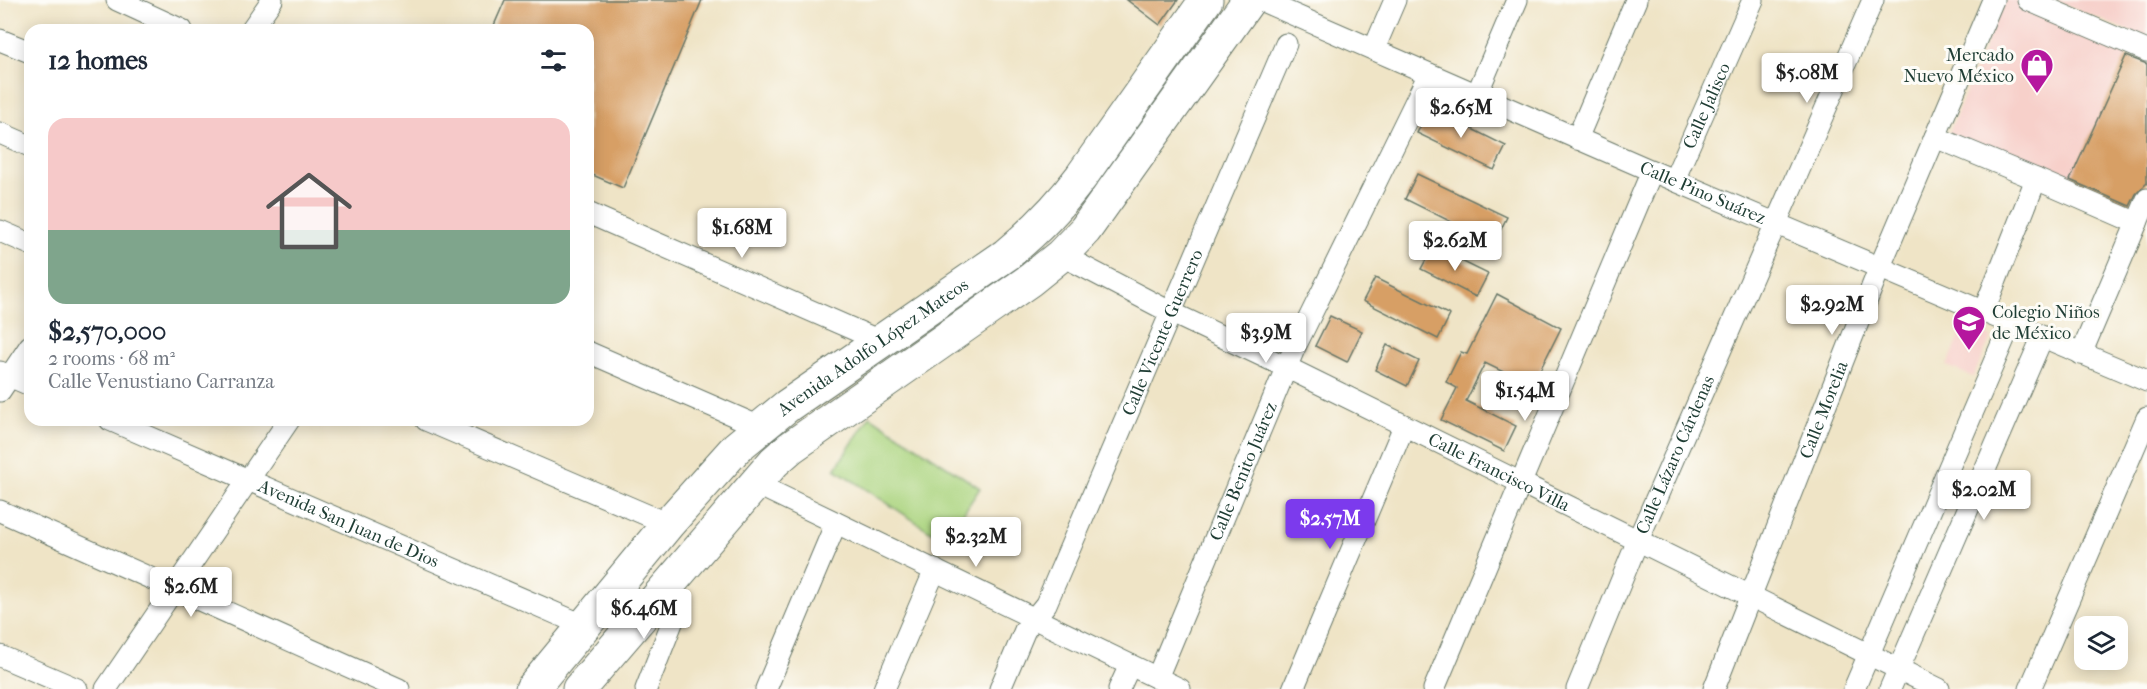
<!DOCTYPE html>
<meta charset="utf-8">
<style>
body{margin:0;font-family:"IM FELL French Canon",serif;background:#f6f6f7;color:#1f2937;height:100vh;display:flex;flex-direction:column;font-size:22px;white-space:nowrap}
*{box-sizing:border-box;margin:0}
p{font-size:20px;color:#747a83}
.icon{flex:none;width:33px;height:33px;fill:none;stroke:currentColor;stroke-width:2;stroke-linecap:round;stroke-linejoin:round}
.map{position:relative;flex:1;overflow:hidden}
.side{position:absolute;left:24px;top:24px;width:570px;height:402px;display:flex;flex-direction:column;background:#fff;border-radius:18px;box-shadow:0 3px 15px #0003}
.side>*{flex:none}
.buttons{position:absolute;left:2074px;top:616px;display:grid;gap:12px}
.buttons a{display:grid;place-items:center;width:54px;height:54px;border-radius:12px;background:#fff;box-shadow:0 3px 15px #0003;font-size:30px}
.price{position:absolute;translate:-50% -51px;padding:0 14px;border-radius:6px;background:#fff;color:#222;font-size:20px;line-height:39px;filter:drop-shadow(0 2px 3px #0008)}
.price::after{content:'';position:absolute;left:50%;top:36px;width:18px;height:14px;margin-left:-9px;background:inherit;clip-path:polygon(0 0,100% 0,50% 100%)}
.price.active{background:#7c3aed;color:#fff}
ul{padding:0;list-style:none}
li{display:grid;align-content:center;gap:12px;height:318px;padding:0 24px}
li+li{border-top:2px solid #e0e1e3}
li span{display:grid;place-items:center;height:186px;border-radius:18px;color:#555}
li>.icon{margin-inline-start:auto}
span .icon{width:108px;height:108px;fill:#fffc;stroke-width:1}
li b{font-size:26px}
h2{display:flex;justify-content:space-between;align-items:center;height:72px;padding:0 24px;font-size:26px}
.map>svg:first-child{display:block}
.built{fill:#f7d0ca}
.green{fill:#abd47f;stroke:#65885a;stroke-width:1.5}
.building{fill:#d79f65}
.lines{fill:none;stroke-linecap:round;stroke-linejoin:round}
.minor-casing{stroke:#687767;stroke-width:23}
.primary-casing{stroke:#687767;stroke-width:35}
.minor{stroke:#fff;stroke-width:21}
.primary{stroke:#fff;stroke-width:33}
.labels{text-anchor:middle;stroke-width:6;stroke-linejoin:round;paint-order:stroke}
.poi-label{font-size:18px;fill:#1f3d34;stroke:#fdfcf7;text-anchor:end}
.street-label{font-size:18px;fill:#1f3d34;stroke:#fdfcf7}
</style>
<div class="map">
<svg width="2147" height="689" viewBox="0 0 2147 689">
<rect width="100%" height="100%" fill="#fdfcf7"/>
<filter id="ink" filterUnits="userSpaceOnUse"><feTurbulence type="fractalNoise" baseFrequency=".0167" numOctaves="2"/><feDisplacementMap in="SourceGraphic" scale="12" xChannelSelector="R" yChannelSelector="G"/><feConvolveMatrix kernelMatrix="1 2 1 2 8 2 1 2 1" color-interpolation-filters="sRGB"/></filter>
<filter id="wash" filterUnits="userSpaceOnUse"><feTurbulence type="fractalNoise" baseFrequency=".008" numOctaves="4" result="noise"/><feDisplacementMap in="SourceGraphic" scale="24" xChannelSelector="R" yChannelSelector="G"/><feGaussianBlur stdDeviation="1.35" result="paint"/><feColorMatrix in="noise" values="0 0 0 0 0 0 0 0 0 0 0 0 0 0 0 0 0 1.4 0 .05"/><feComposite in="paint" operator="in"/></filter>
<g filter="url(#wash)">
<rect width="100%" height="100%" fill="#efe4c6"/>
<path class="built" d="M2004,0H2017L2129,48L2067,187L1946,140Z
M2054,0H2147V39Z
M1965,325L1991,337L1973,377L1947,366Z"/>
<path class="green" d="M870,416L980,488L945,541L835,469Z"/>
<g id="blocks">
<path class="building" d="M505,0H702L623,188L588,173V30H492Z
M1127,0H1178L1160,25Z
M2126,56L2147,64V183L2136,194L2130,206L2070,180Z
M1430,108L1506,146L1494,170L1417,133Z
M1417,174L1507,217L1494,243L1405,199Z
M1433,247L1488,274L1476,297L1421,269Z
M1375,278L1450,315L1438,339L1363,301Z
M1497,294L1561,328L1532,386L1485,363L1466,401L1516,426L1504,451L1441,420L1457,388L1446,382L1461,352L1467,354Z
M1330,316L1362,331L1347,362L1315,346Z
M1387,345L1419,361L1407,386L1375,370Z"/>
</g>
</g>
<g filter="url(#ink)">
<use href="#blocks" fill-opacity="0" stroke="#687767" stroke-width="1.5"/>
<g class="lines">
<defs>
<g id="minor">
<path d="M117,0L182,30"/>
<path id="s1" d="M1260,0L1652,171L2147,381"/>
<path d="M2028,0L2147,51"/>
<path d="M251,30L272,0"/>
<path d="M0,40L30,52"/>
<path d="M1374,49L1395,0"/>
<path d="M1477,94L1517,0"/>
<path d="M0,133L30,146"/>
<path d="M1935,137L2036,179L2137,223"/>
<path d="M1577,139L1636,0"/>
<path id="s2" d="M1674,180L1753,0"/>
<path d="M588,213L880,341"/>
<path d="M0,231L30,244"/>
<path id="s3" d="M1061,255L1170,312L1286,367L1939,689"/>
<path d="M1983,313L2036,179"/>
<path d="M588,352L760,427"/>
<path d="M2081,354L2147,199"/>
<path d="M0,372L30,385"/>
<path d="M0,391L30,346"/>
<path id="s4" d="M110,420L585,626"/>
<path d="M426,420L668,524"/>
<path d="M754,483L1180,689"/>
<path d="M0,511L399,689"/>
<path d="M0,656L77,689"/>
<path id="s5" d="M1157,678L1294,349L1429,74"/>
<path d="M106,689L289,420"/>
<path d="M646,689L679,605"/>
<path d="M766,689L836,523"/>
<path d="M884,689L935,570"/>
<path id="s6" d="M1000,689L1025,630L1046,604L1286,44"/>
<path d="M1119,689L1130,665"/>
<path d="M1293,689L1404,426"/>
<path d="M1434,689L1652,171"/>
<path id="s7" d="M1577,689L1638,540L1873,0"/>
<path id="s8" d="M1714,689L1879,269L1993,0"/>
<path d="M1854,689L2010,325"/>
<path d="M1890,689L2042,338"/>
<path d="M2030,689L2147,418"/>
</g>
<g id="primary">
<path id="s9" d="M532,689L668,524L737,447L787,406L1006,255C1036,230 1058,208 1081,177L1206,0"/>
<path d="M579,689L774,462L790,448L1030,280L1061,255L1085,230L1249,0"/>
</g>
</defs>
<use href="#minor" class="minor-casing"/>
<use href="#primary" class="primary-casing"/>
<use href="#minor" class="minor"/>
<use href="#primary" class="primary"/>
</g>
</g>
<defs>
<symbol id="shop-pin" viewBox="-11 -11 22 30"><path d="M0 17L-7.5 6A9.5 9.5 0 1 1 7.5 6Z" fill="#b5179e" stroke="#fdfcf7"/><path d="M-5-2.5h2.3a2.7 3.5 0 0 1 5.4 0H5L5.5 6h-11ZM-1.5-2.5h3a1.5 2.3 0 0 0-3 0Z" fill="#fff"/></symbol>
<symbol id="school-pin" viewBox="-11 -11 22 30"><path d="M0 17L-7.5 6A9.5 9.5 0 1 1 7.5 6Z" fill="#b5179e" stroke="#fdfcf7"/><path d="M0-5L7-2L0 1L-7-2ZM-4 1L0 2.5L4 1V4Q0 6-4 4Z" fill="#fff"/></symbol>
</defs>
<g fill-rule="evenodd">
<use href="#shop-pin" x="2018" y="46" width="38" height="52"/>
<use href="#school-pin" x="1950" y="303" width="38" height="52"/>
</g>
<g class="labels">
<g class="poi-label">
<text x="2014" y="61">Mercado<tspan x="2014" dy="21">Nuevo México</tspan></text>
<text x="1992" y="318" text-anchor="start">Colegio Niños<tspan x="1992" dy="21">de México</tspan></text>
</g>
<g class="street-label">
<text dy="6" stroke="none"><textPath href="#s2" startOffset="81">Calle Jalisco</textPath></text>
<text dy="6" stroke="none"><textPath href="#s1" startOffset="483">Calle Pino Suárez</textPath></text>
<text dy="6" stroke="none"><textPath href="#s6" startOffset="393">Calle Vicente Guerrero</textPath></text>
<text dy="6" stroke="none"><textPath href="#s9" startOffset="486">Avenida Adolfo López Mateos</textPath></text>
<text dy="6" stroke="none"><textPath href="#s8" startOffset="300">Calle Morelia</textPath></text>
<text dy="6" stroke="none"><textPath href="#s7" startOffset="254">Calle Lázaro Cárdenas</textPath></text>
<text dy="6" stroke="none"><textPath href="#s5" startOffset="224">Calle Benito Juárez</textPath></text>
<text dy="6" stroke="none"><textPath href="#s3" startOffset="489">Calle Francisco Villa</textPath></text>
<text dy="6" stroke="none"><textPath href="#s4" startOffset="260">Avenida San Juan de Dios</textPath></text>
</g>
</g>
</svg>
<div class="buttons">
<a><svg class="icon" aria-label="layers" viewBox="0 0 24 24"><path d="M12 4l9 5-9 5-9-5zM3 14l9 5 9-5"/></svg></a>
</div>
<b class="price" style="left:1807px;top:104px">$5.08M</b>
<b class="price" style="left:1461px;top:139px">$2.65M</b>
<b class="price" style="left:742px;top:259px">$1.68M</b>
<b class="price" style="left:1455px;top:272px">$2.62M</b>
<b class="price" style="left:1832px;top:336px">$2.92M</b>
<b class="price" style="left:1266px;top:364px">$3.9M</b>
<b class="price" style="left:1525px;top:422px">$1.54M</b>
<b class="price" style="left:1984px;top:521px">$2.02M</b>
<b class="price active" style="left:1330px;top:550px">$2.57M</b>
<b class="price" style="left:976px;top:568px">$2.32M</b>
<b class="price" style="left:191px;top:618px">$2.6M</b>
<b class="price" style="left:644px;top:640px">$6.46M</b>
<section class="side">
<h2>12 homes<svg class="icon" aria-label="filters" viewBox="0 0 24 24"><path d="M4 7h16M4 17h16"/><circle cx="9" cy="7" r="2"/><circle cx="15" cy="17" r="2"/></svg></h2>
<ul>
<li><span style="background:linear-gradient(#f6c9c9 60%,#7fa58c 0)"><svg class="icon" aria-label="home" viewBox="0 0 24 24"><path d="M3 11l9-7 9 7M6 9v11h12V9"/></svg></span><div><b>$2,570,000</b><p>2 rooms · 68 m²</p><p>Calle Venustiano Carranza</p></div></li>
</ul>
</section>
</div>
